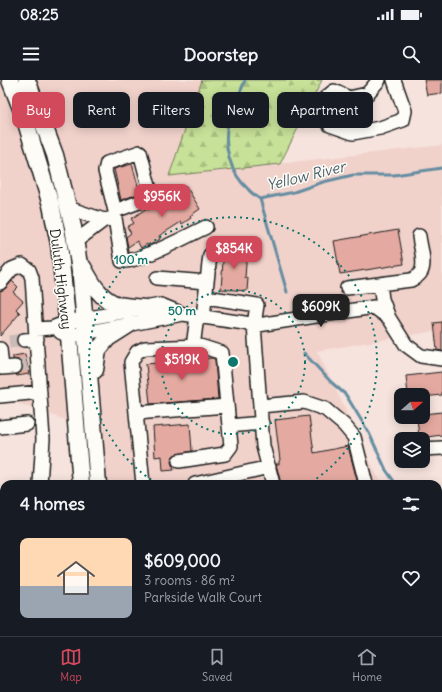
<!DOCTYPE html>
<meta charset="utf-8">
<style>
body{margin:0;font-family:Delius,sans-serif;background:#242831;color:#f1f3f6;height:100vh;display:flex;flex-direction:column;font-size:15px;white-space:nowrap}
*{box-sizing:border-box;margin:0}
p{font-size:13px;color:#9ea1a6}
.icon{flex:none;width:22px;height:22px;fill:none;stroke:currentColor;stroke-width:2;stroke-linecap:round;stroke-linejoin:round}
.map{position:relative;flex:1;overflow:hidden}
.side{position:absolute;left:0px;top:400px;width:442px;height:156px;display:flex;flex-direction:column;background:#171b24;border-radius:12px 12px 0 0;box-shadow:0 2px 10px #0003}
.side>*{flex:none}
.hud{position:absolute;left:12px;top:12px;width:418px;height:36px;display:flex;gap:8px}
.needle{width:26px;rotate:69deg}
.buttons{position:absolute;left:394px;top:308px;display:grid;gap:8px}
.buttons a{display:grid;place-items:center;width:36px;height:36px;border-radius:8px;background:#171b24;box-shadow:0 2px 10px #0003;font-size:20px}
.price{position:absolute;translate:-50% -34px;padding:0 9px;border-radius:8px;background:#d1495b;color:#fff;font-size:13px;line-height:26px;filter:drop-shadow(0 1px 2px #0008)}
.price::after{content:'';position:absolute;left:50%;top:24px;width:12px;height:9px;margin-left:-6px;background:inherit;clip-path:polygon(0 0,100% 0,50% 100%)}
.price.on{background:#222;color:#fff}
ul{padding:0;list-style:none}
li{display:flex;align-items:center;gap:12px;height:100px;padding:0 20px}
li+li{border-top:1px solid #363941}
li span{display:grid;place-items:center;flex:none;width:112px;height:80px;border-radius:8px;color:#555}
li>.icon{margin-inline-start:auto}
span .icon{width:48px;height:48px;fill:#fffc;stroke-width:1}
li b{font-size:17px}
h2{display:flex;justify-content:space-between;align-items:center;height:48px;padding:0 20px;font-size:17px}
.tag{padding:0 14px;border-radius:8px;background:#171b24;box-shadow:0 2px 10px #0003;font-size:14px;line-height:36px}
.tag.on{background:#d1495b;color:#fff}
.status{display:flex;justify-content:space-between;align-items:center;height:28px;padding:0 20px;background:#171b24;direction:ltr}
.status svg{height:11px;fill:currentColor}
header{display:flex;justify-content:space-between;align-items:center;height:52px;padding:0 20px;background:#171b24;font-size:18px;font-weight:800}
.dock{display:flex;justify-content:space-around;align-items:center;height:56px;border-top:1px solid #363941;background:#171b24;font-size:11px;color:#9ea1a6}
.dock a{display:grid;justify-items:center;gap:2px}
.dock .on{color:#d1495b}
.map>svg:first-child{display:block}
.built{fill:#f1d2cb}
.forest{fill:url(#forest-firs);stroke:#727e5a}
.lines{fill:none;stroke-linecap:round;stroke-linejoin:round}
.stream{stroke:#668da1;stroke-width:3}
.building{fill:#e4aaa1;stroke:#1c1c1c}
.minor-tunnel{stroke:#cabbb6;stroke-width:13;stroke-dasharray:13 6;stroke-linecap:butt}
.minor-casing{stroke:#1c1c1c;stroke-width:16}
.major-casing{stroke:#1c1c1c;stroke-width:19}
.minor{stroke:#fdfcf7;stroke-width:13}
.major{stroke:#fdfcf7;stroke-width:16}
.ring{fill:none;stroke:#0f766e;stroke-width:2;stroke-dasharray:2 4}
.labels{text-anchor:middle;stroke-width:3;stroke-linejoin:round;paint-order:stroke}
.street-label{font-size:14px;fill:#1c1c1c;stroke:#fdfcf7}
.water-label{font-size:15px;font-style:italic;fill:#475e69;stroke:#fdfcf7}
.centre{fill:#0f766e;stroke:#fdfcf7;stroke-width:2}
.ring-label{font-size:12px;text-anchor:middle;font-weight:bold;fill:#0f766e;stroke:#fdfcf7;stroke-width:3;stroke-linejoin:round;paint-order:stroke}
</style>
<div class="status"><b>08:25</b><svg viewBox="0 0 49 12"><path d="M0 12V9h3v3zM5 12V6h3v6zM10 12V3h3v9zM15 12V0h3v12zM26 1h20v11H26zM47 4h2v5h-2z"/></svg></div>
<header><svg class="icon" aria-label="menu" viewBox="0 0 24 24"><path d="M4 6h16M4 12h16M4 18h16"/></svg>Doorstep<svg class="icon" aria-label="search" viewBox="0 0 24 24"><circle cx="10" cy="10" r="6"/><path d="M15 15l6 6"/></svg></header>
<div class="map">
<svg width="442" height="556" viewBox="0 0 442 556">
<defs>
<pattern id="forest-firs" width="22" height="20" patternUnits="userSpaceOnUse"><rect width="22" height="20" fill="#c7e198"/><path d="M5 1l3.5 6h-7zM16 11l3.5 6h-7z" fill="#aac082"/></pattern>
</defs>
<rect width="100%" height="100%" fill="#f6e3dd"/>
<filter id="ink" filterUnits="userSpaceOnUse"><feTurbulence type="fractalNoise" baseFrequency=".025" numOctaves="2"/><feDisplacementMap in="SourceGraphic" scale="8" xChannelSelector="R" yChannelSelector="G"/><feConvolveMatrix kernelMatrix="1 2 1 2 8 2 1 2 1" color-interpolation-filters="sRGB"/></filter>
<g filter="url(#ink)">
<path class="built" d="M0,0H202L170,96L442,65V250L317,271L381,404H94L89,348L0,317Z
M438,501L442,504V556H108V552H438Z"/>
<path class="forest" d="M202,0H322L280,84L169,96Z"/>
<g class="lines">
<path class="stream" d="M245,0C240,14 232,29 228,44C223,66 230,93 248,109C251,113 256,116 260,119L294,112L323,102L353,95H394L442,88
M260,119L287,212
M304,273L331,302L346,315L369,353L386,390L396,404
M438,525L442,529"/>
</g>
<path class="building" d="M424,0H442V13L427,15Z
M132,84L139,109H141L142,110L141,113L121,120L114,89Z
M186,106L200,129L190,136L191,138L182,144L181,142L159,156L160,159L154,163L148,166L147,164L141,168L137,161L128,167L126,157L131,153L127,147L134,143L131,139L147,128L148,130L165,119L164,118L175,111L176,112Z
M398,150L404,184L340,194L334,161Z
M224,167L247,169L245,198H248L247,211L221,209Z
M12,201L18,207L13,212L23,221L16,229L20,233L0,256V211L6,208Z
M442,242V271L437,270L434,243Z
M25,274L29,294L17,296L16,295L22,291L23,286L19,280L13,279V276Z
M212,278L215,279L218,319L150,324L146,284Z
M442,292V315L423,317V315H408L406,296Z
M442,332V355L419,358L417,337H423V334Z
M309,336L314,373L348,366L358,404H281L276,384H279V381L280,380L275,340Z
M190,344L192,371L174,375L172,378L171,382L174,390L163,391L162,376L155,377L153,347Z"/>
<g class="lines">
<path class="minor-tunnel" d="M9,262L24,260
M15,287L27,284"/>
<defs>
<path id="minor" d="M379,0L367,14L349,18L334,11L322,21L318,30L330,45L353,53L380,48L403,40L405,31L394,0
M68,128L104,140L76,161
M115,138L122,181C138,183 189,155 206,147
M104,140L115,138V131L147,119L150,110L140,72L107,83L105,91L115,131
M157,198L207,202
M0,203L12,189L22,185L29,190L32,198L43,359L40,404
M380,204L382,219L389,238
M347,208L411,200C415,198 419,196 421,192C426,183 420,166 419,156
M206,217L257,225L254,245L263,366L273,404
M203,237L210,175
M36,249L52,248L67,242L161,225L183,234L258,245L374,227L389,238L406,265L421,276L442,279
M60,252L69,256L183,234
M24,260L37,259
M193,267L197,236
M0,269L2,288L15,287
M0,316L40,312
M260,326L304,322L325,329L344,345L354,357L366,404
M136,333L227,326
M229,346L262,343
M0,347L27,344
M423,369L442,368
M143,404L131,282L137,272L145,268L200,266L222,273L231,366L225,374L179,381
M195,404L269,387
M0,438H4
M0,517H4
M0,544H4
M50,552V556
M416,552L420,556
M130,556L152,552"/>
<path id="major" d="M10,0L24,36L51,125L59,164L69,256L81,404
M27,0L55,75L73,147L81,197L98,404
M83,187C91,202 101,221 119,225C128,227 137,227 145,228
M95,290L98,270L108,258L130,244
M92,552L93,556
M109,552L110,556"/>
</defs>
<use href="#minor" class="minor-casing"/>
<use href="#major" class="major-casing"/>
<use href="#minor" class="minor"/>
<use href="#major" class="major"/>
</g>
</g>
<g class="ring">
<circle cx="233" cy="282" r="72"/>
<path d="M156 403A144 144 0 1 1 310 403"/>
</g>
<g class="labels">
<g class="street-label">
<text transform="translate(61 199) rotate(83)" y="5">Duluth Highway</text>
</g>
<g class="water-label">
<text transform="translate(306 96) rotate(-14)" y="5">Yellow River</text>
</g>
</g>
<circle cx="233" cy="282" r="6" class="centre"/>
<g class="ring-label">
<text x="131" y="184">100 m</text>
<text x="182" y="235">50 m</text>
</g>
</svg>
<div class="buttons">
<a><svg class="needle" viewBox="-14 -14 28 28"><path d="M0-13l5 13h-10z" fill="#e53935"/><path d="M0 13l5-13h-10z" fill="#9ea1a6"/></svg></a>
<a><svg class="icon" aria-label="layers" viewBox="0 0 24 24"><path d="M12 4l9 5-9 5-9-5zM3 14l9 5 9-5"/></svg></a>
</div>
<b class="price" style="left:162px;top:138px">$956K</b>
<b class="price" style="left:234px;top:190px">$854K</b>
<b class="price on" style="left:321px;top:248px">$609K</b>
<b class="price" style="left:182px;top:301px">$519K</b>
<div class="hud">
<a class="tag on">Buy</a>
<a class="tag">Rent</a>
<a class="tag">Filters</a>
<a class="tag">New</a>
<a class="tag">Apartment</a>
</div>
<section class="side">
<h2>4 homes<svg class="icon" aria-label="filters" viewBox="0 0 24 24"><path d="M4 7h16M4 17h16"/><circle cx="9" cy="7" r="2"/><circle cx="15" cy="17" r="2"/></svg></h2>
<ul>
<li><span style="background:linear-gradient(#ffd9b3 60%,#9aa5b1 0)"><svg class="icon" aria-label="home" viewBox="0 0 24 24"><path d="M3 11l9-7 9 7M6 9v11h12V9"/></svg></span><div><b>$609,000</b><p>3 rooms · 86 m²</p><p>Parkside Walk Court</p></div><svg class="icon" aria-label="heart" viewBox="0 0 24 24"><path d="M12 20l-8-8c-3-5 5-10 8-4 3-6 11-1 8 4z"/></svg></li>
</ul>
</section>
</div>
<nav class="dock">
<a class="on"><svg class="icon" aria-label="map" viewBox="0 0 24 24"><path d="M3 6l6-2 6 2 6-2v14l-6 2-6-2-6 2zM9 4v14M15 6v14"/></svg>Map</a>
<a><svg class="icon" aria-label="saved" viewBox="0 0 24 24"><path d="M7 4h10v16l-5-4-5 4z"/></svg>Saved</a>
<a><svg class="icon" aria-label="home" viewBox="0 0 24 24"><path d="M3 11l9-7 9 7M6 9v11h12V9"/></svg>Home</a>
</nav>
